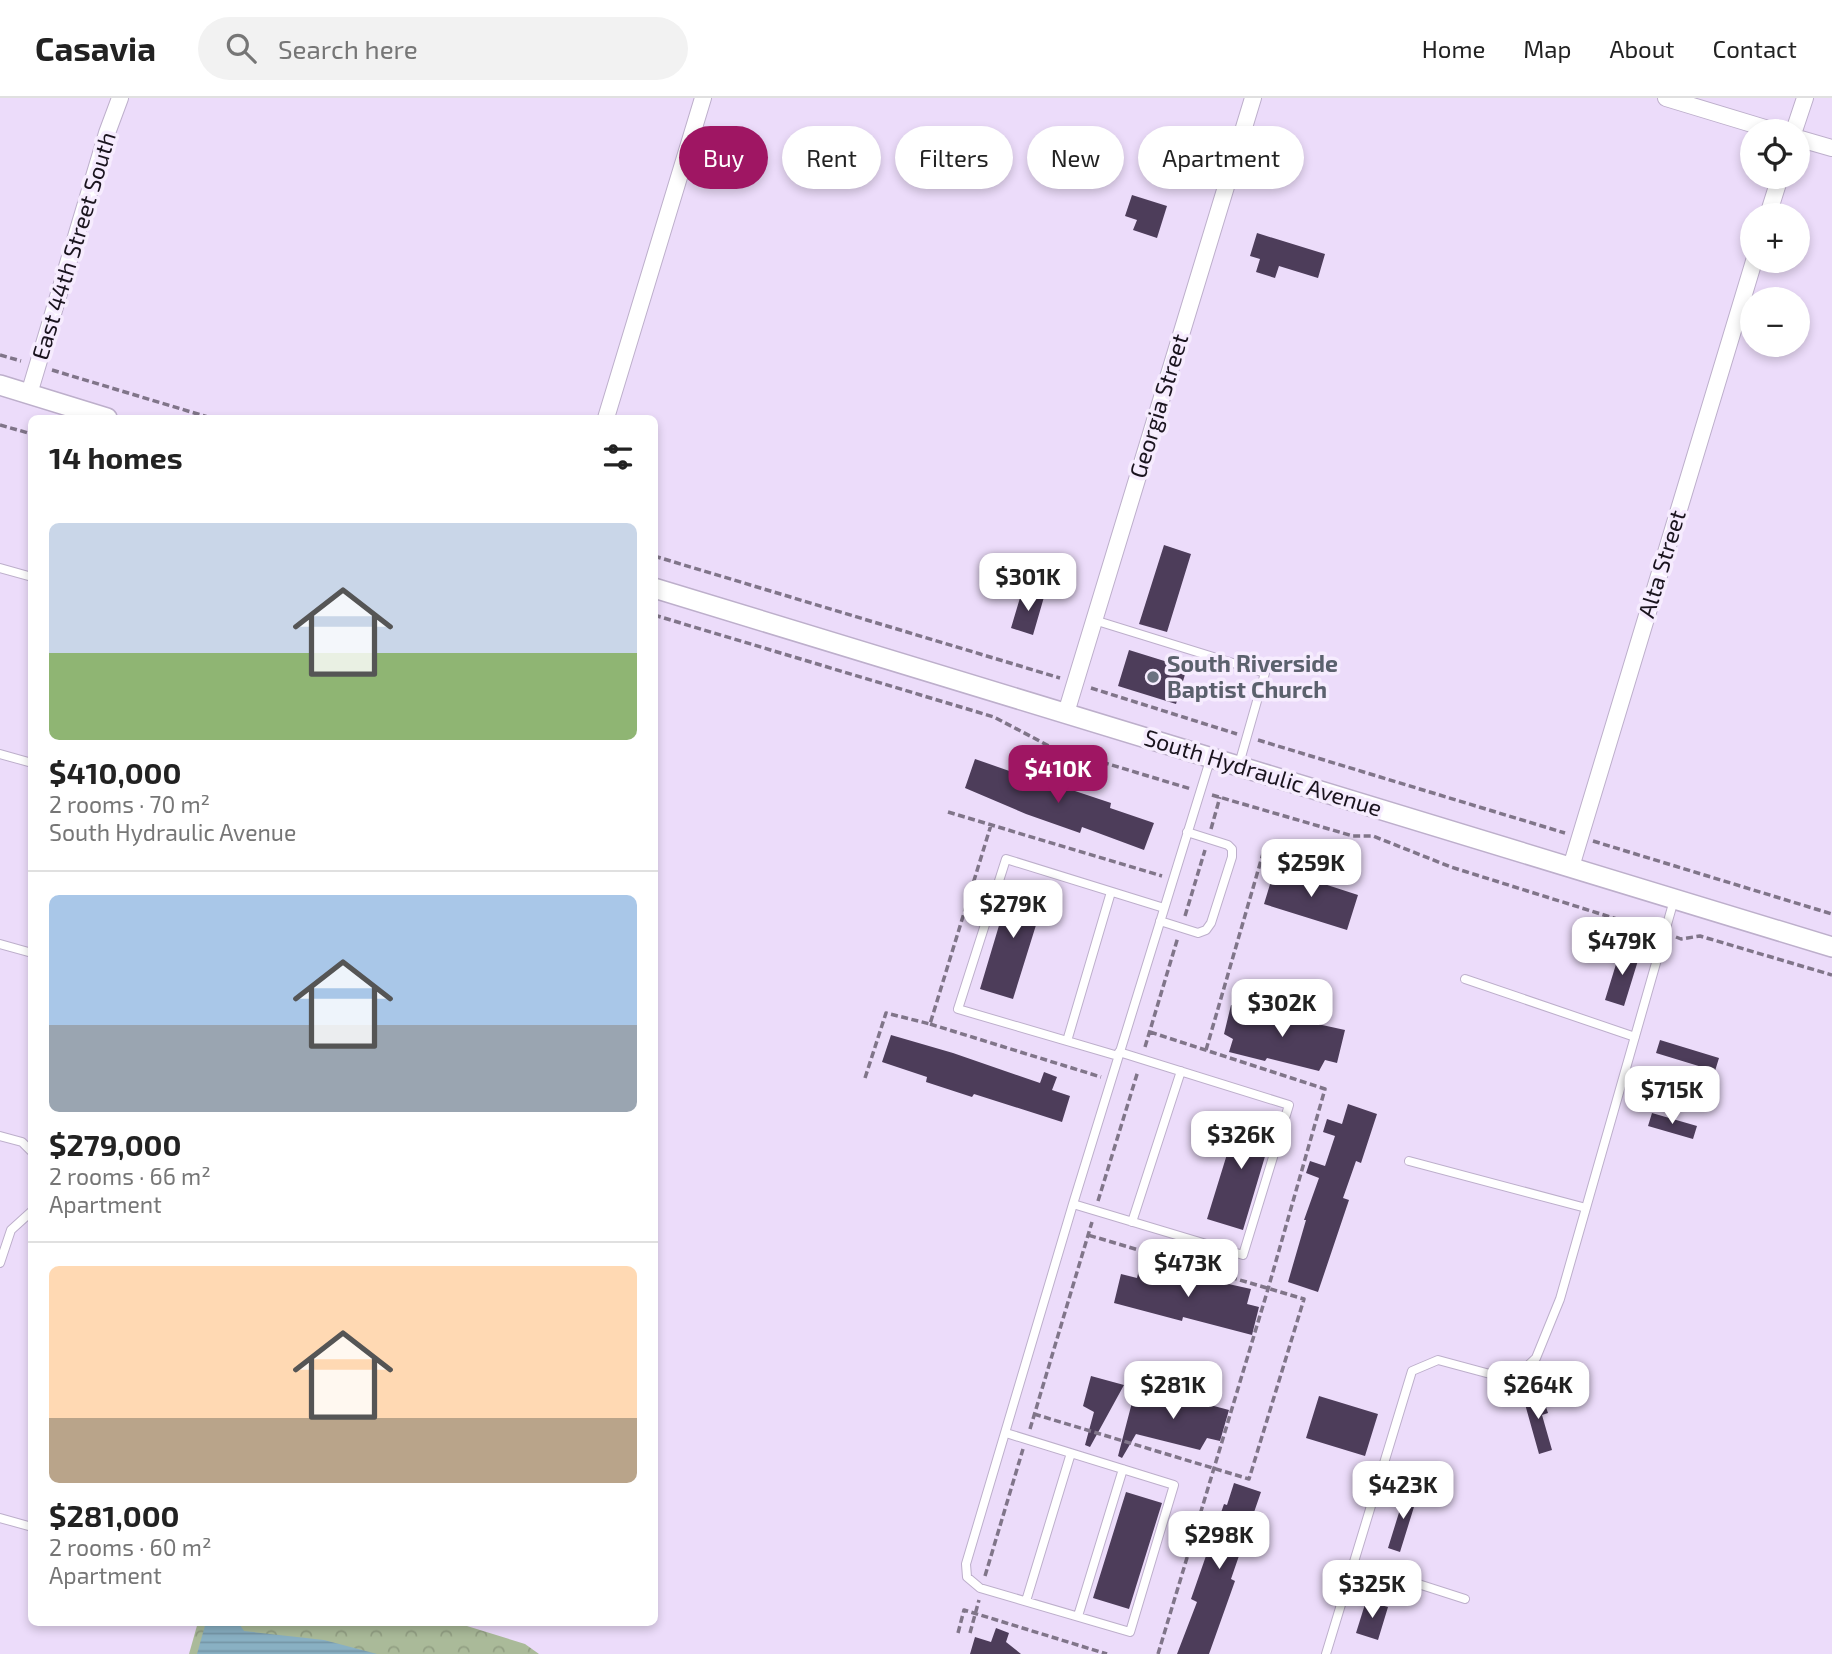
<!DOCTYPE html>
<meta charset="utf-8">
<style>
body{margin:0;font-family:"Exo 2",sans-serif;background:#f2f2f2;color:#222;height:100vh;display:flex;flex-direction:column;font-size:26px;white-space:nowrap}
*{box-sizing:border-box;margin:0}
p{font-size:23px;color:#767676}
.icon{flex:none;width:38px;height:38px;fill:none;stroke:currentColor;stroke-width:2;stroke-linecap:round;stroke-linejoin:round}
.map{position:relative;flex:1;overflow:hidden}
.drawer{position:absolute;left:28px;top:317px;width:630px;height:1211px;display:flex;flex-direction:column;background:#fff;border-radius:10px;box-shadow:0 4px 10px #0003}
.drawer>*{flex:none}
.guide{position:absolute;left:679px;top:28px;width:665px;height:63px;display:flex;gap:14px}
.buttons{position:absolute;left:1740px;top:21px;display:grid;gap:14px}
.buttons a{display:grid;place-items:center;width:70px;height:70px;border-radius:50%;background:#fff;box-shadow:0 4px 10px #0003;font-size:35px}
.price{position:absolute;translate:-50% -60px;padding:0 16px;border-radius:14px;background:#fff;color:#222;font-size:23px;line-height:46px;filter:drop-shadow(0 2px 4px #0008)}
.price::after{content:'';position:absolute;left:50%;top:42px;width:21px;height:16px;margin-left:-10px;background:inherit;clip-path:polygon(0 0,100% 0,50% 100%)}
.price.on{background:#9f1663;color:#fff}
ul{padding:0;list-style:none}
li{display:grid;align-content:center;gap:14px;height:371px;padding:0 21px}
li+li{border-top:2px solid #e0e0e0}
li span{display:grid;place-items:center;height:217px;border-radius:10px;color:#555}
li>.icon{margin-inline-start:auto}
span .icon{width:126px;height:126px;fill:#fffc;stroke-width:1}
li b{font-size:30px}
h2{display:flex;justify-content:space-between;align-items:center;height:84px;padding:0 21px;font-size:30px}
.chip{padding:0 24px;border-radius:32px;background:#fff;box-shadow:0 4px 10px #0003;font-size:24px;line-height:63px}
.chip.on{background:#9f1663;color:#fff}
header{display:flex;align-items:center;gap:42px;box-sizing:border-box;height:98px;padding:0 35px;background:#fff;border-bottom:2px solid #e0e0e0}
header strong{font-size:33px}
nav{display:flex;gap:38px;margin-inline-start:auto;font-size:24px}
.search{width:490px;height:63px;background:#f2f2f2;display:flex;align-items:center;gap:18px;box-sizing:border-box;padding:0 24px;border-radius:38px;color:#767676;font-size:26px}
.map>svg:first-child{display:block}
.park{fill:url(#park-crowns)}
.water{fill:url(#water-rules)}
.building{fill:#4d3d5a}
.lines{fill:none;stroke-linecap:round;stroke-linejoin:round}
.service-casing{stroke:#bdafcb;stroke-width:10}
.minor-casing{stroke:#bdafcb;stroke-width:18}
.tertiary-casing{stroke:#bdafcb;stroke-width:22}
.path{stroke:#807589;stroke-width:3.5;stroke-dasharray:7 3.5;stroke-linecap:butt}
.service{stroke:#fff;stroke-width:8}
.minor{stroke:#fff;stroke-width:16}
.tertiary{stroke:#fff;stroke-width:19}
.worship-dot{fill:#6b7280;stroke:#f6ecfe;stroke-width:2.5}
.labels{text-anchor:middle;stroke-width:7;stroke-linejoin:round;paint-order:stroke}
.street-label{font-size:23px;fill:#1a141e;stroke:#f6ecfe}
.worship-label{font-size:23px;font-weight:bold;fill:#5b616d;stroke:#f6ecfe;text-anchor:start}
</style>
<header>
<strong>Casavia</strong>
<div class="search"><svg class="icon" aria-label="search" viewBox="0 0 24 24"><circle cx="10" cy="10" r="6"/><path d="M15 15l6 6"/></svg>Search here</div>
<nav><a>Home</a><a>Map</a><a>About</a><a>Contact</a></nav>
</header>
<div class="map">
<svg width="1832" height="1556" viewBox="0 0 1832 1556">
<defs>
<pattern id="park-crowns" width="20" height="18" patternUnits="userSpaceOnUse" patternTransform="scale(1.75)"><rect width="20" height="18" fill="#aaba99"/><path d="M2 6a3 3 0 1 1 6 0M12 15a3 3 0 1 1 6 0" fill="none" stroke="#929f83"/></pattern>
<pattern id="water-rules" width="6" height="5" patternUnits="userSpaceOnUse" patternTransform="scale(1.75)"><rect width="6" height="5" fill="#89b0c3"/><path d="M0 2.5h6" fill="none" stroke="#7696a7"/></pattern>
</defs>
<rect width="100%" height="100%" fill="#ecdcfa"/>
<path class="park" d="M198,1524H454L525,1546L539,1556H189Z"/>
<path class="water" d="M206,1524H238L244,1533L324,1542L377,1556H197Z"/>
<path class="building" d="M1132,97L1167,108L1157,140L1133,132L1137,122L1125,118Z
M1257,135L1325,156L1318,180L1279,168L1275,180L1256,174L1260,161L1250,158Z
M1164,447L1191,456L1167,534L1139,526Z
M1022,493L1044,499L1033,537L1011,530Z
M1129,552L1187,570L1176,606L1118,588Z
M975,661L1024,678L1023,683L1058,695L1060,688L1111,705L1110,710L1154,725L1144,752L1082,729L1080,735L1026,716L965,690Z
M1275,770L1358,797L1347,832L1264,806Z
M1012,784L1046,795L1013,901L980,891Z
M1621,850L1640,856L1624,908L1605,902Z
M1231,907L1345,932L1337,965L1325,962L1319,973L1267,960L1265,963L1229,954L1233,941L1224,936Z
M891,937L953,955L1040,985L1044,974L1057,979L1052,992L1070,998L1062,1024L974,996L972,999L926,984L927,979L882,964Z
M1660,942L1719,960L1715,973L1656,955Z
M1348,1006L1377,1016L1361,1065L1356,1063L1343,1100L1349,1102L1318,1194L1288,1184L1306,1122H1304L1319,1080L1306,1075L1310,1063L1325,1068L1335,1038L1323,1034L1327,1021L1342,1026Z
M1240,1014L1275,1025L1243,1132L1207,1121Z
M1652,1015L1697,1028L1693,1041L1648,1028Z
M1140,1167L1205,1184L1206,1181L1251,1191L1247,1206L1259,1209L1252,1237L1183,1219L1182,1223L1114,1205L1121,1176L1137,1180Z
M1091,1278L1124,1287L1090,1349L1085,1347L1094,1314L1083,1308Z
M1135,1293L1154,1298L1157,1293L1229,1312L1220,1343L1207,1340L1200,1352L1136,1336L1122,1360L1118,1358Z
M1541,1294L1548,1315L1542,1317L1552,1352L1539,1356L1523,1299Z
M1319,1298L1378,1316L1365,1358L1306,1340Z
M1234,1385L1261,1394L1231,1481L1235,1483L1209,1556H1177L1197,1504L1191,1501L1224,1406L1227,1407Z
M1406,1392L1418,1396L1400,1454L1388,1450Z
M1126,1394L1162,1405L1129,1511L1093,1500Z
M1366,1503L1388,1509L1378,1542L1356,1535Z
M996,1530L1009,1535L1006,1544L1021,1556H970L975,1539L991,1544Z"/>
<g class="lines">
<defs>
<path id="service" d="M0,470L32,479
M1094,522L1265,575L1239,666
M0,656L32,665
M1160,823L1198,835L1206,832L1211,825L1232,759V751L1228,747L1187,734
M0,846L32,855
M1465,881L1635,939
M1067,943L1111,794
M1118,958L958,911L1006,761L1164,810
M0,1038L22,1044L32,1054
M1409,1063L1586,1110
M1073,1106L1243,1157L1289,1007L1119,954
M1132,1124L1181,973
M0,1165L11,1132L32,1113
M1006,1335L1174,1387L1130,1534L980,1490L967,1479L966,1466L1073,1106L1211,659
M0,1420L32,1429
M1353,1465L1465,1501
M1026,1503L1071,1355
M1078,1518L1123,1371
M1326,1556L1412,1273L1438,1262L1490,1276L1517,1278L1536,1260L1560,1201L1674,802"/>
<path id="minor" d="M1666,0L1775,33
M1794,33L1805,0
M1797,40L1832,50
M1768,117L1780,79
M29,296L107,35L120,0
M606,320L703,0
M1066,615L1253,0
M1571,769L1754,163"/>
<path id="tertiary" d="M0,287L107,320
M654,490L1832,849"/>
</defs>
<use href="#service" class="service-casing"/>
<use href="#minor" class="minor-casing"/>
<use href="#tertiary" class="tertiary-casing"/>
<path class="path" d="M0,257L21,263
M52,272L211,320
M0,327L32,336
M654,458L1060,580
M654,517L994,619L1049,648L1191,691
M1091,590L1237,636
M1258,642L1565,735
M1212,697L1353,738H1373L1451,769L1655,833
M948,714L1162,778
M1211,731L1220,699
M1593,743L1832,816
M1185,818L1205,752
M1676,839L1681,841L1700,838L1832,877
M930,926L1101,979
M1150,934L1325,991L1268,1191L1158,1556
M1145,949L1178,839
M1206,952L1264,752
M865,980L886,915L930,926L991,727
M1098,1103L1138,973
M1034,1316L1249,1381L1304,1201L1088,1137
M1030,1331L1092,1124
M985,1478L1023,1351
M958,1535L964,1512L1107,1556
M970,1535L979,1502"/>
<use href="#service" class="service"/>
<use href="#minor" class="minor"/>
<use href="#tertiary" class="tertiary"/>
</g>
<circle class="worship-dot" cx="1153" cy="579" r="7"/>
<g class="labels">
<g class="street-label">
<text transform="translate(74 148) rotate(-73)" y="8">East 44th Street South</text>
<text transform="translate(1159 308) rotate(-73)" y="8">Georgia Street</text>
<text transform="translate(1662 466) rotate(-73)" y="8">Alta Street</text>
<text transform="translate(1263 675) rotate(17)" y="8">South Hydraulic Avenue</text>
</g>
<g class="worship-label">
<text x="1167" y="574">South Riverside<tspan x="1167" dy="26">Baptist Church</tspan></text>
</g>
</g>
</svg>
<div class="buttons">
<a><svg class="icon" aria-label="locate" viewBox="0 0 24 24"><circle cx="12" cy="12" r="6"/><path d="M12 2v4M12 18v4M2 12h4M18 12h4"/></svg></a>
<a>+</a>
<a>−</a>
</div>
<b class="price" style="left:1028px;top:515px">$301K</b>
<b class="price on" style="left:1058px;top:707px">$410K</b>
<b class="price" style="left:1311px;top:801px">$259K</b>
<b class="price" style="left:1013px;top:842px">$279K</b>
<b class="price" style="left:1622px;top:879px">$479K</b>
<b class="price" style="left:1282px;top:941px">$302K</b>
<b class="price" style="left:1672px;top:1028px">$715K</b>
<b class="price" style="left:1241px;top:1073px">$326K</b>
<b class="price" style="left:1188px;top:1201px">$473K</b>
<b class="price" style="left:1173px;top:1323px">$281K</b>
<b class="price" style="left:1538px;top:1323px">$264K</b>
<b class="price" style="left:1403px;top:1423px">$423K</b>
<b class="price" style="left:1219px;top:1473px">$298K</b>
<b class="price" style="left:1372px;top:1522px">$325K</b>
<div class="guide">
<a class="chip on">Buy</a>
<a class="chip">Rent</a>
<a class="chip">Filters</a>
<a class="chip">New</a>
<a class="chip">Apartment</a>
</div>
<section class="drawer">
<h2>14 homes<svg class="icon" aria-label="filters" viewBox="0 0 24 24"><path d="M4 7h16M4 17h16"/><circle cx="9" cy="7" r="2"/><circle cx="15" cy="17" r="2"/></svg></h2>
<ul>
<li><span style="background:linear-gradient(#c9d6e8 60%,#8fb573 0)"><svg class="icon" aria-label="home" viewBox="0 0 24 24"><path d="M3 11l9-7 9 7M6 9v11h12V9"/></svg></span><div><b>$410,000</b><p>2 rooms · 70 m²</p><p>South Hydraulic Avenue</p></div></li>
<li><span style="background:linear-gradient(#a9c7e8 60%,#9aa5b1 0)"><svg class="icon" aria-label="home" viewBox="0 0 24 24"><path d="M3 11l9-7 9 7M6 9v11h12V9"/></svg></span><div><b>$279,000</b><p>2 rooms · 66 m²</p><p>Apartment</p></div></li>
<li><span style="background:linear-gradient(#ffd9b3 70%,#b9a48a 0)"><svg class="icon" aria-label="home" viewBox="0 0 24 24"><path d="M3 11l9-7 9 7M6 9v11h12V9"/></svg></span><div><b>$281,000</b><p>2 rooms · 60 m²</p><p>Apartment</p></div></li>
</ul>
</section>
</div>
